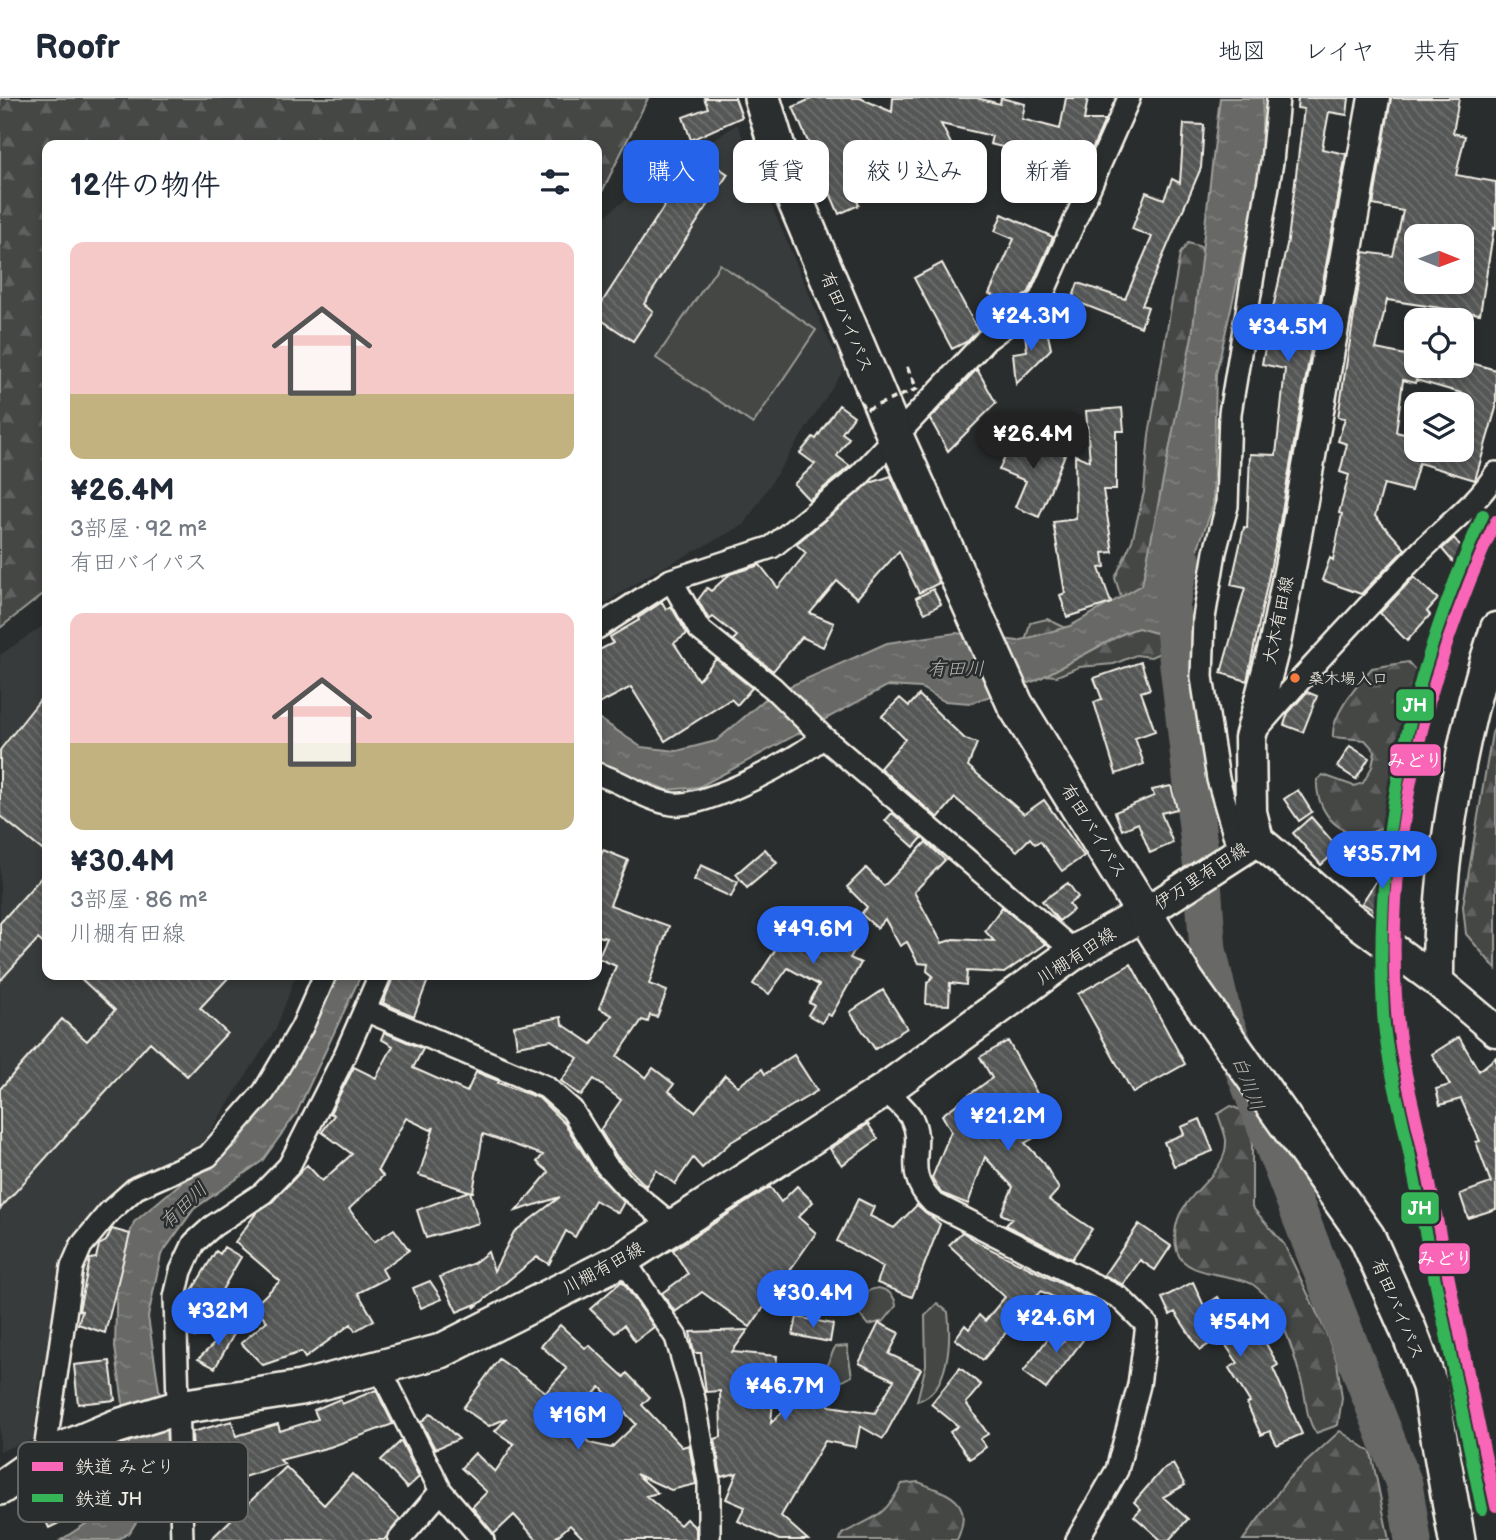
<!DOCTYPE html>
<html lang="ja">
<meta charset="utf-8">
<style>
body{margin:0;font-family:"Balsamiq Sans","Klee One",sans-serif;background:#f2f2f3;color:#1f2937;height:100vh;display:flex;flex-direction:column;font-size:26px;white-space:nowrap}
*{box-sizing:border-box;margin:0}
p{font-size:23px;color:#747a83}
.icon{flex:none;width:38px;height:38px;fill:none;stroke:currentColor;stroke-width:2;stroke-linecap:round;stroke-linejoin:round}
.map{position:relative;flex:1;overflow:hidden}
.details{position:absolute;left:42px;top:42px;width:560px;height:840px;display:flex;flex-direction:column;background:#fff;border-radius:14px;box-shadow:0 4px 10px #0003}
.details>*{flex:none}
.guide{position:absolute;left:623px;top:42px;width:665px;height:63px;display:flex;gap:14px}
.needle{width:46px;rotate:91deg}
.controls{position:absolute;left:1404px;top:126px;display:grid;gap:14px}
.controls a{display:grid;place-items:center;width:70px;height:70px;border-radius:14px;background:#fff;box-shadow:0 4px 10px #0003;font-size:35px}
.price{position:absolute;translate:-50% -60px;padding:0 16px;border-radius:24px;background:#2563eb;color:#fff;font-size:23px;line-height:46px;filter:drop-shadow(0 2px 4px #0008)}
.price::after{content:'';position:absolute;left:50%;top:42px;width:21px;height:16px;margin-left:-10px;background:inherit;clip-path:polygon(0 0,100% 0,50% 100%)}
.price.active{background:#222;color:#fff}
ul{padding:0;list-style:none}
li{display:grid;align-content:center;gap:14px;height:371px;padding:0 28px}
li span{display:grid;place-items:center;height:217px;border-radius:14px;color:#555}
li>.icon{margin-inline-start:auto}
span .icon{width:126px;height:126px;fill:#fffc;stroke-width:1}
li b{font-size:30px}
h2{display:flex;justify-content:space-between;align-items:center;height:84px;padding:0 28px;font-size:30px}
.tag{padding:0 24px;border-radius:14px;background:#fff;box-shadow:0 4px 10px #0003;font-size:24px;line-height:63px}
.tag.active{background:#2563eb;color:#fff}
header{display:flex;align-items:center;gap:42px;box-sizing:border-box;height:98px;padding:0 35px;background:#fff;border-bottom:2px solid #e0e1e3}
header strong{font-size:33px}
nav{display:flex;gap:38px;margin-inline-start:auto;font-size:24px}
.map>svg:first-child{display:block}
.built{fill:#373a3a}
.green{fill:#444645;stroke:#9c9c96;stroke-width:2}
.forest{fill:url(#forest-firs);stroke:#9c9c96;stroke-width:2}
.water{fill:url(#water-ripples);stroke:#9f9f9a;stroke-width:2}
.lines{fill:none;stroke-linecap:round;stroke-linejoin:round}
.river{stroke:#676866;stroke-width:37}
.building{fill:url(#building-back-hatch);stroke:#f4f1e8;stroke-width:2;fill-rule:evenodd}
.minor-casing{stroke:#f4f1e8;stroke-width:26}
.secondary-casing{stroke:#f4f1e8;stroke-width:35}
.primary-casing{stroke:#f4f1e8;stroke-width:38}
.trunk-casing{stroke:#f4f1e8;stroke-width:40}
.minor{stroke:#2a2d2e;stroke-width:21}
.secondary{stroke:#2a2d2e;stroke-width:30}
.primary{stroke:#2a2d2e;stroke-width:33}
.trunk{stroke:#2a2d2e;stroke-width:35}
.path-bridge{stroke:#f4f1e8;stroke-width:3.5;stroke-dasharray:7 5;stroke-linecap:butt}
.rail-1-casing{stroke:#2a2d2e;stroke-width:18}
.rail-2-casing{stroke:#2a2d2e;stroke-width:18}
.rail-1{stroke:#fa66b7;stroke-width:12}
.rail-2{stroke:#36b558;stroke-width:12}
.bus-dot{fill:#f6793e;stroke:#2a2d2e;stroke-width:2.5}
.labels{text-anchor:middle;stroke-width:5;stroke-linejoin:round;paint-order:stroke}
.bus-label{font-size:16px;fill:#f4f1e8;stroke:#2a2d2e;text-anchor:start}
.street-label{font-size:18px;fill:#f4f1e8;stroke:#2a2d2e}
.water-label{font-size:19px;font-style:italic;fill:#b5b3ae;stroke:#2a2d2e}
.key{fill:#2a2d2e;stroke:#676866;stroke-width:2}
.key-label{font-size:19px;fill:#f4f1e8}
.line-badge{stroke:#2a2d2e;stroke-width:2.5}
.badge-label{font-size:19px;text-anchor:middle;font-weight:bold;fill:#fff}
</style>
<header>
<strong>Roofr</strong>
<nav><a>地図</a><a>レイヤ</a><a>共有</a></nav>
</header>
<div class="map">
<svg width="1496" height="1442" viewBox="0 0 1496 1442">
<defs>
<pattern id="forest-firs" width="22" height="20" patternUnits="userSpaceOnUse" patternTransform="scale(1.75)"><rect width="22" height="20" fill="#444645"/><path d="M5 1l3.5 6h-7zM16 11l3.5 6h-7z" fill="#606160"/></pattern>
<pattern id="water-ripples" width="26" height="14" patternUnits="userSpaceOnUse" patternTransform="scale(1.75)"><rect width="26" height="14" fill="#676866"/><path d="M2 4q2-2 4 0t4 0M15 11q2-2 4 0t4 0" fill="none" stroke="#7d7e7c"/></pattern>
<pattern id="building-back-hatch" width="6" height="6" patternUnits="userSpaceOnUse" patternTransform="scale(1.75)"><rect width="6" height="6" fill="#555756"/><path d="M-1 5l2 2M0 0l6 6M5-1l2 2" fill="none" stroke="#6e706e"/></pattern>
</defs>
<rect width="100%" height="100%" fill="#2a2d2e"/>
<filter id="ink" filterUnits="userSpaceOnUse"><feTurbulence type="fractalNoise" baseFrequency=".0143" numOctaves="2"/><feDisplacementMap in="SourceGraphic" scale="14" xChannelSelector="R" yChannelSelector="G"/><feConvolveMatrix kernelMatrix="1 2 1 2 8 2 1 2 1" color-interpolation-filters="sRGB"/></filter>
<g filter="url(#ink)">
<path class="built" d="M737,26L829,243L845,270L744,427L645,479L597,511V126L617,108Z
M47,525V877H296L276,931L199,1051L102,1103L69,1152L40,1283L33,1342L0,1353V557Z"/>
<path class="green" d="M720,166L816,232L753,326L656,260Z
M878,1190C888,1192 895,1197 896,1208L884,1223L868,1227L860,1217C858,1201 861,1193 878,1190Z
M937,1205L948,1214C951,1241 950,1294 917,1303L926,1267L925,1218Z
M847,1248L852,1278L843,1283L835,1280L827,1267L835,1249Z"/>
<path class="forest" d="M0,0H648L597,104V47H47V493L0,530Z
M1188,145L1201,149L1209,184L1206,287L1136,509L1121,499L1115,480L1132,443L1144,394L1149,337L1180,156Z
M1047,521L1068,531L1109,536L1156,526L1165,544L1162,554L1151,559L1136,557L1114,566L1079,569L1057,578L1044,577L1026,540L1030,525Z
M1408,564C1414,571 1425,581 1425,591C1424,605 1414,618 1410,632C1407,640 1407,650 1405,658C1403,676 1405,707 1392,721C1359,756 1315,724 1317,682L1323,677L1354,688L1363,685L1372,669L1375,653L1365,642L1333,639C1331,616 1358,587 1372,570Z
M1496,627V871L1466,836L1463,808L1492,635Z
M1231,1008L1243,1013L1252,1039V1109L1284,1146L1325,1232L1337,1264L1342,1300L1338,1327L1316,1335C1306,1321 1307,1306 1303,1289C1297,1266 1283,1218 1268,1200C1264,1196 1257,1189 1252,1186C1233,1175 1184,1179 1177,1153C1163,1097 1228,1086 1226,1042C1225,1034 1220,1024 1218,1016Z
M1340,1333L1371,1354L1389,1442H1243L1288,1381Z
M918,1384C949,1396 975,1402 957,1442H840L842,1436C875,1418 883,1421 902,1386Z"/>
<path class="water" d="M1220,0H1263L1260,84L1216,276L1213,408L1182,494L1156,535L1138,530L1124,535L1037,582L970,605L944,603L921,590L887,588L699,689L667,692L597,664V619L641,649L677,653L716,643L770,597L887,545L956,535L1018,543L1070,528L1142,487L1192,238Z
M330,877H361L296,1016L262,1063L194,1111L161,1157L148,1219L167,1344L156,1391L130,1434L118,1442H61L104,1414L128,1393L131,1362L115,1249L117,1174L134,1124L182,1084L237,1046L302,949Z"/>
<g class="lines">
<path class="river" d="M1182,461L1171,507L1202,772L1208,852L1224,921L1404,1386L1413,1442"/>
</g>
<path class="building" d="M704,0H735L742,19L691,42L683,19L708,10Z
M813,0H860L892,14L893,0H977L1000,6L1001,0L1025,6L1022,21L1060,31L1066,0H1088L1084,22H1105L1079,81L1069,77L1073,66L990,46L992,38L941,26L969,82L946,93L933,67L864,48L876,76L850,87L859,107L839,116L793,9Z
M1298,0H1349L1347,17L1329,14L1322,51L1346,56L1280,424L1247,583L1221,575L1245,490L1231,487L1244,429L1247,430L1250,356L1276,357L1285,271L1262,266L1267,239L1263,238L1267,218L1271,219L1288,142L1304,11L1297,10Z
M1391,0H1459L1453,35L1465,38L1456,77L1496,84V131L1494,130L1480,216L1387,202L1376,251L1416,259V268H1461V262L1496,272V310L1475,382L1419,365L1411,393L1384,386L1375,418L1405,451L1361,496L1322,482L1330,460L1333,462L1342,416L1339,415L1349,377L1340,374L1347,346L1338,343L1345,320L1338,319L1364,154L1393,158L1403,113L1373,107ZM1416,138H1461V184H1416ZM1403,282L1415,285L1416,282L1461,295V352H1416V339L1396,334Z
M1184,26L1204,27L1201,70L1142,207L1148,209L1141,229L1072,202L1078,185L1125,201L1152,139L1132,131L1146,94L1164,101L1172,81L1180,85Z
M698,56L728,76L644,206L653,213L633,243L597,219V212Z
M1002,116L1053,139L1029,194L1012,206L989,196L1014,141L995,133Z
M942,165L978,232L968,243L952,251L914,180Z
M1047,232L1051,251L1016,286L1013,255L1027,253L1025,235Z
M977,271L996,305L948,353L930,321Z
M839,307L854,318L842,335L849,340L837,358L850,368L809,402L794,386L815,366L800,355L813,339L816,341Z
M1122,310L1124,333H1116V392H1103L1113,454L1103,455L1105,469L1099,470L1111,505L1067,519L1060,497L1065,495L1053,424L1076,421L1075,357L1090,363L1086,313Z
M1020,336L1066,354L1039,419L1015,409L1026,383L999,372L1014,337L1022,352Z
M891,378L939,485L919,495L899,453L857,500L837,483L810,515L834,525L823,549L802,539L773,573L733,542L737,538L713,519L709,522L698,502L707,490L711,493L730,476L760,467L778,490L806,455L796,446L870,385Z
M1454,440L1466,455L1454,465L1442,451Z
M1414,479L1438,501L1427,513L1430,517L1407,543L1380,515Z
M933,491L941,506L925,515L916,500Z
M662,504L666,511L671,508L687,536L674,545L698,582L716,561L752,590L737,607L731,601L665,643L631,589L597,607V553L613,545L610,539L639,522L638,520Z
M1141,564L1150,591L1141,594L1155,633L1135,640L1144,666L1116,676L1094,604L1102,601L1094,580Z
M47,593V756L0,718V652Z
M1307,594L1317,598L1303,634L1284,627L1288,615Z
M919,597L965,641L977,645L968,668L1024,716L1044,702L1084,758L1062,773L1040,743L1035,746L1030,740L1017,753L955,700L938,720L880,670L905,641L882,618L900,600L909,608Z
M1350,648L1369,660L1356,681L1337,669Z
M1171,688L1177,711L1161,715L1173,745L1150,755L1138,725L1122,732L1115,714L1154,698L1152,692Z
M1298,692L1312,714L1299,723L1284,701Z
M892,715L922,740L914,749L885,723Z
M1311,719L1339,751L1321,767L1293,735Z
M926,744L945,762L914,794L942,845L954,841L994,843L985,833L1002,809L1046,846L1004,875L967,873L966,887L950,885L949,907L926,906L927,886L933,878L927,873L928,866L918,865L907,844L900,848L885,821L877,830L861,816L867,809L847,789L866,770L884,788Z
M765,751L777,765L747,790L736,776Z
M603,752L628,762L610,807L669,828L649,886L667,893L657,919L650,917L648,924L642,922L617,958L646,980L653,970L674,986L669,993L695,1014L725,977L738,988L762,971L765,976L794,957L817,993L731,1044L702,1070L693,1060L675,1086L656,1072L646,1088L617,1059L600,1032L621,1002L594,981L581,998L561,983L578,960L551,942L517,948L514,928L561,919L562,926L592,946L612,917L599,910L616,868L598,860L607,840L597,838V768Z
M1391,760L1395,796L1381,817L1362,805Z
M701,767L738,784L731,799L694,782Z
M47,773V849L38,841L0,883V825Z
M1068,785L1078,799L1069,806L1073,812L1059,823L1042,803Z
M786,826L813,843L822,826L858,846L850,860L861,865L831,918L827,916L822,925L808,917L814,907L809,905L819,887L788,870L769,896L753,886L776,851L772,848Z
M1131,866L1185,966L1133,995L1078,896Z
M77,877H231L200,910L227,935L187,978L150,944L0,1111V991L62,921L87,943L115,912Z
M394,877H430L414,918L383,905Z
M883,892L907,930L875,951L850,914Z
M384,934L423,951L413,970L467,994L476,974L499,983L498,985L539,1000L565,1026L595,1074L624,1104L618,1115L595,1102L575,1139L566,1133L549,1166L537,1159L474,1210L476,1206L457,1214L440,1179L474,1165L488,1154L494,1173L514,1134L560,1099L516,1113L549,1074L537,1064L543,1057L483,1036L473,1094L470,1093L479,1125L426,1140L417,1112L469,1093L419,1077L434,1029L431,1032L406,1020L378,1072L383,1078L349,1111L374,1144L394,1131L409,1152L382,1171L387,1180L358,1195L374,1222L355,1233L351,1226L305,1260L301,1254L263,1267L241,1245L267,1223L254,1208L280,1183L235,1144L257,1114L272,1104L307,1067L322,1083L352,1056L322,1034L334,1017L330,1015L354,969L376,980L393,948L381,941Z
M1459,939L1479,973L1496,959V1111L1468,1120L1460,1096L1491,1085L1476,1044L1480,1043L1461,1001L1440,1007L1436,991L1450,987L1432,956Z
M1008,943L1055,1028L1025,1045L1044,1065L1059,1091L1049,1102L1092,1131L1072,1161L1006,1127L1012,1121L1001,1116L1013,1089L985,1059L968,1106L941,1095L932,1080L951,1033L942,1017L992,980L980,959Z
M1200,1021L1213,1053L1174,1068L1164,1044L1184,1036L1181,1029Z
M868,1026L878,1041L842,1067L830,1051Z
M797,1088L813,1104L798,1119L816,1135L750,1229L702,1194L675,1214L662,1195L688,1176L673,1152L770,1089L781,1104Z
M858,1101L874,1109L870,1118L894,1130L917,1107L940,1126L912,1199L877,1185L883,1169L837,1143Z
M1139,1126L1171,1148L1155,1172L1140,1162L1123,1187L1104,1177Z
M112,1131L130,1136L105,1235L78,1226L82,1213L79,1212L90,1161L96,1160L99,1147L106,1143Z
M962,1134L984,1148L1107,1208L1103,1215L1095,1209L1091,1217L1041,1193L983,1262L955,1241L965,1227L969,1231L979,1217L985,1223L1005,1199L949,1147Z
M224,1149L241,1159L195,1239L189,1235L192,1214L189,1212L188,1199L216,1153L220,1156Z
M430,1183L442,1201L421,1210L413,1190Z
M622,1183L654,1229L635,1243L624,1227L615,1235L590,1211Z
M1193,1184L1204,1208L1218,1199L1239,1232L1259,1219L1273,1239L1265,1244L1278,1267L1273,1270L1302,1336L1277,1347L1270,1333L1261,1337L1247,1306L1250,1304L1229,1270L1238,1265L1220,1239L1200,1252L1175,1214L1170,1217L1162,1200Z
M797,1219L833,1226L830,1244L793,1237Z
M1086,1219L1095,1226L1046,1291L1023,1274L1049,1239L1060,1247Z
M236,1225L239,1227L215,1270L198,1261Z
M879,1225L899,1235L889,1256L921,1271L883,1341L860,1328L856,1349L825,1343L781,1418L808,1442H779L738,1423L745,1409L726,1401L737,1375L721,1379L715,1341L721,1339L720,1293L706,1294L701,1255H694L690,1234L748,1232L732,1254L777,1258L771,1325L798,1299L802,1303L814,1291L830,1308L875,1315L894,1282L859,1265Z
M560,1227L585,1250L589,1247L624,1279L627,1275L650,1299L642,1307L682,1349L689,1347L696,1386L671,1392L636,1376L658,1395L646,1398L680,1427L686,1421L696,1430V1442H585L570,1427L553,1442H537L514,1417L494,1436L472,1409L487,1394L461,1370L475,1355L495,1374L514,1346L495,1333L507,1320L489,1328L463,1310L499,1261L546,1294L567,1271L541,1248ZM600,1289L636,1326L611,1350L590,1345L569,1328L572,1324L570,1322Z
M110,1263L115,1302L78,1306L74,1267Z
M960,1270L981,1287L966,1305L988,1336L980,1341L986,1349L970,1361L950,1334L958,1328L931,1306Z
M376,1292L393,1326L330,1349L280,1362L284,1366L203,1392L193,1353L192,1334L232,1323L236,1338L278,1326L280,1333L318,1321L314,1312L340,1301L342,1306Z
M431,1315L459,1341L435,1351L421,1324Z
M401,1343L419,1379L407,1390L381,1362Z
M124,1355L134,1375L113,1385L116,1391L76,1405L81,1414L49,1430L34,1397Z
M1173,1366L1185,1387L1163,1399L1188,1421L1169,1442H1161L1134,1418L1141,1411L1134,1404L1161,1373Z
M286,1369L324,1407L352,1376L400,1421L384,1442H210Z"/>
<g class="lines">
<defs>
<path id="minor" d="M671,482L699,531L773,590L823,639L1075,854
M597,530L671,482L772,449L857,380L986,242L1040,202L1129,0
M1255,633C1309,571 1365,511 1422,452C1447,427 1478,405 1496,375
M597,676C623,683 645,702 672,706C704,711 799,661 823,639
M1239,753L1218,681L1202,579L1204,520L1215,454L1227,408L1230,315L1272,64L1278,0
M365,912L546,989L572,1012L606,1067L625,1088L673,1128
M885,992C894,1001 907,1011 912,1021C926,1050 901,1073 933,1105L1120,1200L1147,1227L1139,1287L1117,1372L1077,1442
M623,1161L676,1239L694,1301L709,1384V1442
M379,1269L441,1393L483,1442
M44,1359L72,1169L81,1148L110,1113L136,1090L208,1058L264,994L302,929L325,877
M182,1442L175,1199L181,1173L194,1145L213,1128L263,1095L289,1068L345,957L380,877
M399,1442L441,1393"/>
<path id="secondary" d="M1374,0L1291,464L1275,545L1250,640L1251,714L1258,742L1347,817L1438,884L1496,933
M1145,815L1258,742
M1438,884C1437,772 1460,636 1496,530"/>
<path id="primary" d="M0,1390L44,1359L115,1329L180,1309L301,1290L441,1253L623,1161L885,992L1075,854L1145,815"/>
<path id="trunk" d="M762,0L788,85L895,338L1015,606L1186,883L1367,1139L1408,1231L1430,1288L1457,1442"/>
</defs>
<use href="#minor" class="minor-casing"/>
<use href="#secondary" class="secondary-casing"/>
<use href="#primary" class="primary-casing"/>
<use href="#trunk" class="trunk-casing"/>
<use href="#minor" class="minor"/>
<use href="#secondary" class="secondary"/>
<use href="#primary" class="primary"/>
<use href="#trunk" class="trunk"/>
<path class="path-bridge" d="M855,292L865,312L917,291L907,269"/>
<defs>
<path id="rail-1" d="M1496,423C1425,576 1384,746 1397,915C1401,965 1415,1013 1425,1061C1448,1177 1471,1292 1496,1408"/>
<path id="rail-2" d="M1482,1411C1458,1296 1434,1180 1411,1064C1402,1014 1386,965 1383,914C1373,741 1411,573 1483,417"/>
</defs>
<use href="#rail-1" class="rail-1-casing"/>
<use href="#rail-2" class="rail-2-casing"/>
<use href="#rail-1" class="rail-1"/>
<use href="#rail-2" class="rail-2"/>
</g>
</g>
<circle class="bus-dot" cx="1295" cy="580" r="6"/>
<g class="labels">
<g class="bus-label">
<text x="1308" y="586">桑木場入口</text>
</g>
<g class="street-label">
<text transform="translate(847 224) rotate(67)" y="6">有田バイパス</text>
<text transform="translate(1278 522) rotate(-78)" y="6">大木有田線</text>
<text transform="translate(1094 733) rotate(58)" y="6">有田バイパス</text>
<text transform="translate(1201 778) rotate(-33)" y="6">伊万里有田線</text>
<text transform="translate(1076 858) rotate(-33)" y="6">川棚有田線</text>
<text transform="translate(603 1170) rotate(-29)" y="6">川棚有田線</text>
<text transform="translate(1398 1211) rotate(67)" y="6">有田バイパス</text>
</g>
<g class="water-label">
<text x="956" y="577">有田川</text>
<text transform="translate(1249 985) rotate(69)" y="7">白川川</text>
<text transform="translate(183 1107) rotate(-44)" y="7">有田川</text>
</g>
</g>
<rect x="18" y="1344" width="230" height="80" rx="10" class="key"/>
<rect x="32" y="1364" width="31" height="9" fill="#fa66b7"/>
<rect x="32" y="1396" width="31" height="8" fill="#36b558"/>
<g class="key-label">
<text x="75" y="1375">鉄道 みどり</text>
<text x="75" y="1407">鉄道 JH</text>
</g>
<g class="line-badge">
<rect x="1395" y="590" width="40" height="34" rx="7" fill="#36b558"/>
<rect x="1389" y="645" width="53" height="34" rx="7" fill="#fa66b7"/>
<rect x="1400" y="1093" width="40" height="34" rx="7" fill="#36b558"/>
<rect x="1418" y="1144" width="53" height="33" rx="7" fill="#fa66b7"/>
</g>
<g class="badge-label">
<text x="1415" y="614">JH</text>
<text x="1415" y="669">みどり</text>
<text x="1420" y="1117">JH</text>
<text x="1445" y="1167">みどり</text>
</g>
</svg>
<div class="controls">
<a><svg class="needle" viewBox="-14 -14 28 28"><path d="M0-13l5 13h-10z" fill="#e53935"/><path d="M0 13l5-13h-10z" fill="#747a83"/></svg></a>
<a><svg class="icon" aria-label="locate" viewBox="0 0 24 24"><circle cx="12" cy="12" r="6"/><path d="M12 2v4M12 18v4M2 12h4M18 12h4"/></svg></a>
<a><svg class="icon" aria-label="layers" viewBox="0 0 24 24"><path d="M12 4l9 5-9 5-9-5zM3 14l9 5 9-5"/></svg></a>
</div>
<b class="price" style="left:1031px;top:255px">¥24.3M</b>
<b class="price" style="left:1288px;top:266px">¥34.5M</b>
<b class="price active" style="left:1033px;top:373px">¥26.4M</b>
<b class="price" style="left:1382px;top:793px">¥35.7M</b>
<b class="price" style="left:813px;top:868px">¥49.6M</b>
<b class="price" style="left:1008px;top:1055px">¥21.2M</b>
<b class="price" style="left:813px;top:1232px">¥30.4M</b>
<b class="price" style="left:218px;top:1250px">¥32M</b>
<b class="price" style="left:1056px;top:1257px">¥24.6M</b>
<b class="price" style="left:1240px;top:1261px">¥54M</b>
<b class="price" style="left:785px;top:1325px">¥46.7M</b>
<b class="price" style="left:578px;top:1354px">¥16M</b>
<div class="guide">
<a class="tag active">購入</a>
<a class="tag">賃貸</a>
<a class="tag">絞り込み</a>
<a class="tag">新着</a>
</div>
<section class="details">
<h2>12件の物件<svg class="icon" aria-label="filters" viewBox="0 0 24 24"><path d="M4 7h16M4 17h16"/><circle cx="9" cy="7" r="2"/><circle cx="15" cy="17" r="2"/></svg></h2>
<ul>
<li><span style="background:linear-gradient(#f6c9c9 70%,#c2b280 0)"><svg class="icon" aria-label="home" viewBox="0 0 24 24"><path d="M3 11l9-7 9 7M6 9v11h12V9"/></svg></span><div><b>¥26.4M</b><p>3部屋 · 92 m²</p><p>有田バイパス</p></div></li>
<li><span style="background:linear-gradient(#f6c9c9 60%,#c2b280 0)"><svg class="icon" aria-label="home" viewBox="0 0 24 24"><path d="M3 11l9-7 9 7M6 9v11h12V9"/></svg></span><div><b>¥30.4M</b><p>3部屋 · 86 m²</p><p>川棚有田線</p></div></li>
</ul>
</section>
</div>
